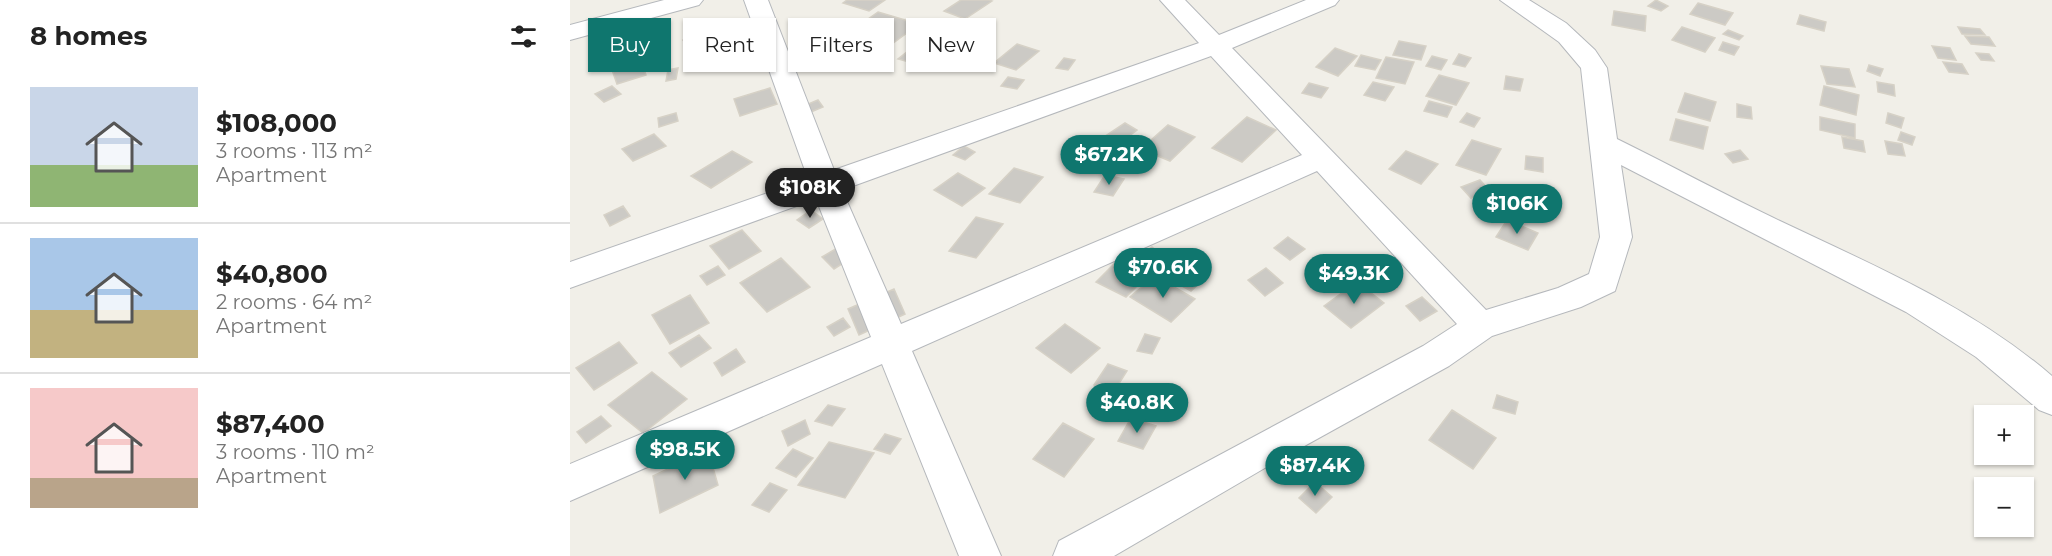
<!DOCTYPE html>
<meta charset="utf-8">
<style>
body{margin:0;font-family:Montserrat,sans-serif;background:#f6f6f6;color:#222;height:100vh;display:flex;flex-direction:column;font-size:22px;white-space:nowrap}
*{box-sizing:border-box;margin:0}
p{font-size:20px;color:#767676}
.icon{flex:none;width:33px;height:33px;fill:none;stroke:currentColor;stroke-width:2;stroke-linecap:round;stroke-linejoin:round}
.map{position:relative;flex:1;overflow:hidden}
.panel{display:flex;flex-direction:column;background:#fff;width:570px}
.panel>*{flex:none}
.top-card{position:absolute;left:18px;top:18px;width:570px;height:54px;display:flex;gap:12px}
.buttons{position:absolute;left:1404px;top:405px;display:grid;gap:12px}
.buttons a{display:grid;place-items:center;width:60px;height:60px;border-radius:0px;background:#fff;box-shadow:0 2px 4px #0004;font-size:30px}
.price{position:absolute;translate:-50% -51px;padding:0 14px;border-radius:21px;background:#0f766e;color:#fff;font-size:20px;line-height:39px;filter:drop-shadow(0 2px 3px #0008)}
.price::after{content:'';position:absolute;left:50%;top:36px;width:18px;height:14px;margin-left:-9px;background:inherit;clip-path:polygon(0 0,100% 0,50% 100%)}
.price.selected{background:#222;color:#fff}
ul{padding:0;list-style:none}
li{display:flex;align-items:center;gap:18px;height:150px;padding:0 30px}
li+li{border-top:2px solid #e0e0e0}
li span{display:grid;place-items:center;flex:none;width:168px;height:120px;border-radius:0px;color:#555}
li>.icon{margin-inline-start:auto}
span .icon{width:72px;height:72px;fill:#fffc;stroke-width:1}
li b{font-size:26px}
h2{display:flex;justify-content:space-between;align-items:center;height:72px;padding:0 30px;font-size:26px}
.tag{padding:0 21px;border-radius:0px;background:#fff;box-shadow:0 2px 4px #0004;font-size:21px;line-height:54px}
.tag.selected{background:#0f766e;color:#fff}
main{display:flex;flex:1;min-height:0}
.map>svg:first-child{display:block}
.building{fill:#cccac5;stroke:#d6d1c6;stroke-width:1.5}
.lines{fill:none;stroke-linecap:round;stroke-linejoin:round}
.minor-casing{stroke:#b5b8bc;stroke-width:2}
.minor{fill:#fff;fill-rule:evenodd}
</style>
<main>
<section class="panel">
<h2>8 homes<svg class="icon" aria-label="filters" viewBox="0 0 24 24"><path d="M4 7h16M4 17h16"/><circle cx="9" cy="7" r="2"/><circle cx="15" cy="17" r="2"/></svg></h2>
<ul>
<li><span style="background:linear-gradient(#c9d6e8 65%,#8fb573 0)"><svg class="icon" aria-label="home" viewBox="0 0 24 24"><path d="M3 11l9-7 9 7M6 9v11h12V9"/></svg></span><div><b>$108,000</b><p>3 rooms · 113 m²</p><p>Apartment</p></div></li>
<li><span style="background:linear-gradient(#a9c7e8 60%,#c2b280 0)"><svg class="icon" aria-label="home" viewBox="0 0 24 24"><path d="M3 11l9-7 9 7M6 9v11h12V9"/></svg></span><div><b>$40,800</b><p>2 rooms · 64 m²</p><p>Apartment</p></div></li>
<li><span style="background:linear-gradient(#f6c9c9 75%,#b9a48a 0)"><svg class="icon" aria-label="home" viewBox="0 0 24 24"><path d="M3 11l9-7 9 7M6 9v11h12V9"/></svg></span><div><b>$87,400</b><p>3 rooms · 110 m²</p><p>Apartment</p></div></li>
</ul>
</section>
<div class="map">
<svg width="1482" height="556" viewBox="0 0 1482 556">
<rect width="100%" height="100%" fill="#f1efe8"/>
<path class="building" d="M277,0H315L299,11L273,3Z
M391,0H419L422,1L395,19L374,11Z
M1086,0L1098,6L1091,11L1078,6Z
M1128,3L1163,13L1155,25L1120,14Z
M1044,11L1076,16L1075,31L1042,25Z
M308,12L349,24L322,44L281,31Z
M1230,15L1256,22L1254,31L1227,24Z
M370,23L393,28L374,46L350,40Z
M151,26L164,40L125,55L113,40Z
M1112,27L1145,38L1135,52L1102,40Z
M1388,27L1410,29L1415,35L1392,34Z
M1158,30L1173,36L1169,40L1153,34Z
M1395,36L1419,37L1425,46L1401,44Z
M829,41L856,46L851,60L823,55Z
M1153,42L1169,47L1164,55L1149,50Z
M44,44L46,51L30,56L27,49Z
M347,44L364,48L346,64L328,59Z
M447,44L469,51L446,70L424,63Z
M1362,46L1380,48L1386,60L1368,58Z
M765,48L787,56L768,76L746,67Z
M372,53L384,56L373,66L361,63Z
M1406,53L1419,54L1424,61L1411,60Z
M889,54L901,58L895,67L883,64Z
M791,55L811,60L805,70L785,66Z
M862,56L877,60L871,70L856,66Z
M816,57L844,62L835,84L806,78Z
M494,58L505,60L498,70L486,68Z
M71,60L76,75L47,84L42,70Z
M1373,62L1392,64L1398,74L1379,72Z
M1299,65L1313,69L1310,76L1297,71Z
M1251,66L1279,69L1285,87L1257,84Z
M108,68L106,79L96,81L98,70Z
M869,75L899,83L886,105L856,96Z
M936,76L953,79L950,91L934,89Z
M438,77L454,80L447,89L431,86Z
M803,82L824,87L815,101L794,95Z
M1307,82L1324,85L1325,96L1308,92Z
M739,83L758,88L751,98L732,93Z
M42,86L51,94L34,102L25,94Z
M1254,86L1289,95L1286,115L1250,105Z
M200,88L207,104L170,116L164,99Z
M1115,93L1146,102L1140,121L1108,112Z
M248,100L253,107L236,114L231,107Z
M859,101L882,107L877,117L854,111Z
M1167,104L1181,107L1182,119L1167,117Z
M106,113L108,121L89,127L88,118Z
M897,113L910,118L904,127L890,122Z
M1318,113L1334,118L1331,128L1316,123Z
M677,117L706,130L672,162L642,148Z
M1250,117L1285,124V138L1250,130Z
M1106,119L1138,127L1133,149L1100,140Z
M555,123L567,130L551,142L537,135Z
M598,125L625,137L600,161L571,149Z
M1331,132L1345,137L1342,145L1328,140Z
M84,134L96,146L63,161L52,149Z
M1272,137L1293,141L1295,152L1274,148Z
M902,140L931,149L916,175L886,165Z
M1315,141L1332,144L1335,156L1318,154Z
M394,146L405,152L395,160L383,155Z
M1170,150L1178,159L1163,163L1155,154Z
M162,151L182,162L141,188L121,176Z
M836,151L868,164L851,184L819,169Z
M539,152L540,163L523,165V154Z
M956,156L973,158V172L955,169Z
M444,168L473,177L450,203L419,194Z
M388,173L415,188L392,206L364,190Z
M535,175L554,179L543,196L524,192Z
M910,180L920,191L901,198L891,187Z
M53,206L60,216L40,226L34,215Z
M241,210L253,219L239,228L227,220Z
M406,217L433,224L406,258L379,251Z
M937,220L968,233L958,250L926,237Z
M172,230L191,251L159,269L140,246Z
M718,237L735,249L720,260L704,248Z
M274,244L286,255L264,269L252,257Z
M582,247L596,258L584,266L570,256Z
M551,257L581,272L556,297L526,282Z
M211,258L240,287L197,312L170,283Z
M746,259L768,268L757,284L735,275Z
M148,266L155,275L137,285L130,276Z
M696,268L713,283L695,296L678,280Z
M619,270L634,279L621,291L605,282Z
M585,276L625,299L601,322L560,297Z
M787,282L814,303L781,328L754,306Z
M324,289L335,314L289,335L278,309Z
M120,295L139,323L100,344L82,315Z
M852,297L867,311L850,321L836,306Z
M273,318L280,327L264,336L257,327Z
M495,324L530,348L501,373L466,348Z
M575,334L590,338L582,354L567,351Z
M129,335L141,348L111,367L99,353Z
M49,342L67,363L24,390L6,368Z
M166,349L175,362L152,376L144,363Z
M538,364L557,371L543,393L524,385Z
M82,372L117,399L73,433L38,405Z
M927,395L948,402L945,414L923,408Z
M258,405L275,409L262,426L245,421Z
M882,410L926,438L903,469L859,440Z
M31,416L41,426L16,443L7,432Z
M561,418L586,426L573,449L548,441Z
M235,420L240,434L218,446L212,431Z
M493,423L524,439L494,477L463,459Z
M315,434L331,439L320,454L304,449Z
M259,442L304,453L275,498L228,485Z
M223,449L243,458L226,477L206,468Z
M138,450L148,485L90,513L83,476Z
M745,482L762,497L746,513L729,498Z
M200,483L217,490L199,512L182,505Z"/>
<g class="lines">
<defs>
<path id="minor" d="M94,0H133L129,5L0,40V25Z
M174,0H198L264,170L629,43L590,0H615L649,35L736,0H769L765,5L662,48L916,310L988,288L1019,274L1030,237L1011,68L989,42L930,0H959L996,23L1025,50L1037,68L1047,139C1102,166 1155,195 1210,221C1305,266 1402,307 1482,376V415L1469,410L1406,357L1336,312L1051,165L1062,237L1045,291L1011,307L922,336L879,366L700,465L544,556H483L489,541L853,346L887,324L747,171L342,351L431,556H389L312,364L0,501V464L301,337L246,199L0,288V262L238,179ZM641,56L732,155L331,324L272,190Z"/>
</defs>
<use href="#minor" class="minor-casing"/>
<use href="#minor" class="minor"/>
</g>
</svg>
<div class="buttons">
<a>+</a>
<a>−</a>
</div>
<b class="price" style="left:539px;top:186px">$67.2K</b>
<b class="price selected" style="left:240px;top:219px">$108K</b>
<b class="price" style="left:947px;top:235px">$106K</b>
<b class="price" style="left:593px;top:299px">$70.6K</b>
<b class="price" style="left:784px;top:305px">$49.3K</b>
<b class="price" style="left:567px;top:434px">$40.8K</b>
<b class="price" style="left:115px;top:481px">$98.5K</b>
<b class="price" style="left:745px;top:497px">$87.4K</b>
<div class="top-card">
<a class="tag selected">Buy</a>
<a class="tag">Rent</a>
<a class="tag">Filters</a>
<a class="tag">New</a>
</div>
</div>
</main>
